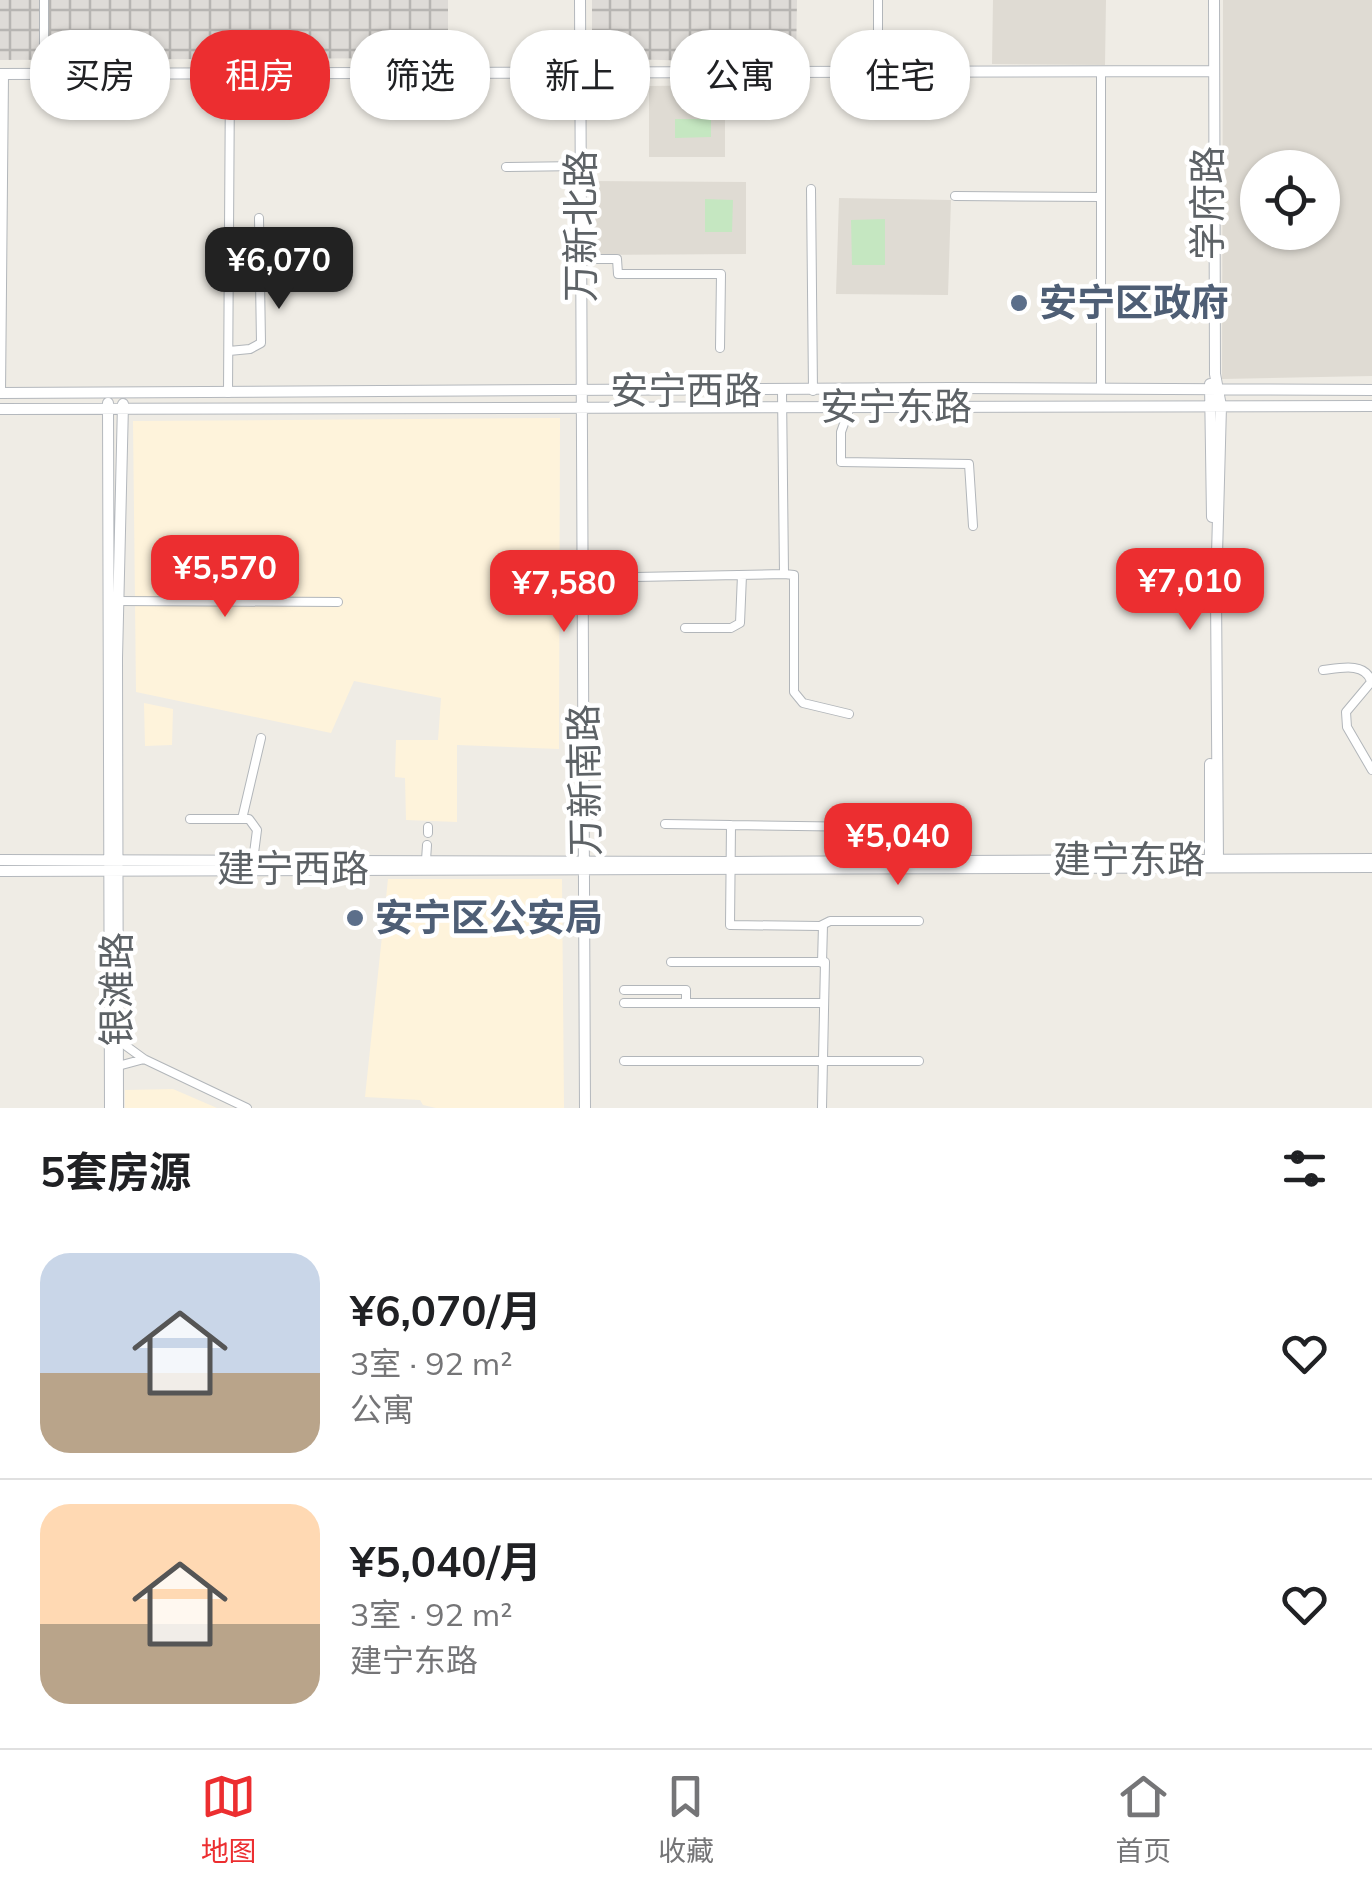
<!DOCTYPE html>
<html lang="zh">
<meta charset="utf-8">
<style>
body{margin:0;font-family:Mulish,"Noto Sans SC",sans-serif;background:#f2f2f2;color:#202124;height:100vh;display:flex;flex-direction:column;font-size:38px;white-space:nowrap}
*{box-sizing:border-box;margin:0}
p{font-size:32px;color:#757577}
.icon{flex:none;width:55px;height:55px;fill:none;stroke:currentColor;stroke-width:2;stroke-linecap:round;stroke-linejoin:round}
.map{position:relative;height:1108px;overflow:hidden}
.side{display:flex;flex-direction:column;background:#fff;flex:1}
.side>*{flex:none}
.hud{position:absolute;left:30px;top:30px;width:1312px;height:90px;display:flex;gap:20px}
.buttons{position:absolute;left:1240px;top:150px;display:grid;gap:20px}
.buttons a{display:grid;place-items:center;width:100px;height:100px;border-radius:50%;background:#fff;box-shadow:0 2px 8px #0004;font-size:50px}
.price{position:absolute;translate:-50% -85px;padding:0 22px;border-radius:20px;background:#ec2e30;color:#fff;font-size:32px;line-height:65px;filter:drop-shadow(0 2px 5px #0008)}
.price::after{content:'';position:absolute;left:50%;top:60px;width:30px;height:22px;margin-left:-15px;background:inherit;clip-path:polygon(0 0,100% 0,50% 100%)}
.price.selected{background:#222;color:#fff}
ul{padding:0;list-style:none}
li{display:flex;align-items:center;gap:30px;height:250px;padding:0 40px}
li+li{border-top:2px solid #e0e0e0}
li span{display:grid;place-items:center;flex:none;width:280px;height:200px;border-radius:30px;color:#555}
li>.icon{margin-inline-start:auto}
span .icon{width:120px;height:120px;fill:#fffc;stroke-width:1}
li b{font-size:42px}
h2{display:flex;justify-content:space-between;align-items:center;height:120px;padding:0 40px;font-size:42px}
.chip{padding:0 35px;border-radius:40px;background:#fff;box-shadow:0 2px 8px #0004;font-size:35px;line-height:90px}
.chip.selected{background:#ec2e30;color:#fff}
.tabs{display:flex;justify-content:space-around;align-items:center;height:140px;border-top:2px solid #e0e0e0;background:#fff;font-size:28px;color:#757577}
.tabs a{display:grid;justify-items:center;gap:5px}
.tabs .selected{color:#ec2e30}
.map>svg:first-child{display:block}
.commercial{fill:#fef3db}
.industrial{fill:url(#industrial-grid)}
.education{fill:#dfdbd3;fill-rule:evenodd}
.park{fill:#c5e7c1}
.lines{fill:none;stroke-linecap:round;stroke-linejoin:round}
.street-casing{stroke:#b2b6ba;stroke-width:10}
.secondary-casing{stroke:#b4b8bd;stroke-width:12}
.street{stroke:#fff;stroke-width:8}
.secondary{stroke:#fff;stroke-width:10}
.service-dot{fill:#5c6f8a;stroke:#fff;stroke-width:4}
.labels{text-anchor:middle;stroke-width:9;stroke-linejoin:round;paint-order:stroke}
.street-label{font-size:38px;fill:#5d6266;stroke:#fff}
.service-label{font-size:38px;font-weight:bold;fill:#4e5e75;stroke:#fff;text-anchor:start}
</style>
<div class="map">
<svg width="1372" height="1108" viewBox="0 0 1372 1108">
<defs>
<pattern id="industrial-grid" width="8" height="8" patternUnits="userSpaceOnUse" patternTransform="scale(2.5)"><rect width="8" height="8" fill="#dedbd7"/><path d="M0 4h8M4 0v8" fill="none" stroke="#b7b5b2"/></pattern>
</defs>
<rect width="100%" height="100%" fill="#efece5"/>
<path class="commercial" d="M560,418L559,749L457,745V822L406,820L405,778L395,777L396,740H438L441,698L354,681L331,733L136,692L133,421Z
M144,703L173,709L172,745L145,746Z
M388,879H562L564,1108H436L423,1105L420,1100L365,1097Z
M173,1089L217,1108H125V1090Z"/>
<path class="industrial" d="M0,0H448V58L0,60Z
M592,0H797L796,64L592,58Z"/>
<path class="education" d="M993,0H1106L1105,65L992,64Z
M1223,0H1372V376L1222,379ZM1258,168H1322V232H1258Z
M725,85V157H649V86Z
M589,181L746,182V254L589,255Z
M839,198L951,200L948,295L836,294Z"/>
<path class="park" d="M675,119H711V137L675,138Z
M705,199L733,200L732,232H705Z
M885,219V265H852L851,220Z"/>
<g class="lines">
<defs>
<path id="street" d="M44,0V72
M878,71V0
M506,167L581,166
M811,189L813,391
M955,196L1101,197
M582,259H617L618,274H721L720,348
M229,351L250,349L261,343L259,218
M1101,389V71
M1,393L4,74
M228,393L230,74
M850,407L841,432V462L969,464L973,526
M784,574L794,575V692L803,703L849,714
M584,578L784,574L782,391
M116,601L338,602
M685,628H731L740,623L742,575
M1323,670C1340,668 1365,662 1371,681
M1372,681L1346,712L1347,727L1372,770
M190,819H249L257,830L253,861
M242,819L261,738
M665,824L868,827
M731,825L730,925L820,926L830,921H919
M428,833V827
M426,860L427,845
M671,962H825L822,1108
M822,963L823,925
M624,990H686V1003
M624,1003H824
M118,1040L144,1059L247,1108
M624,1061H919
M118,1066L144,1059"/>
<path id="secondary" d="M580,0L585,1108
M1214,0L1215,374L1221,406L1216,592L1218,863
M0,74L1213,71
M1210,384L1212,517
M0,393L952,388L1372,390
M108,403L110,1108
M0,409L1372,406
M0,860L733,862L1372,859
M1210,862V764
M0,871L1372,867
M118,1108L117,658L123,404"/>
</defs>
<use href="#street" class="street-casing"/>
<use href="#secondary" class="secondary-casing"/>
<use href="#street" class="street"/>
<use href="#secondary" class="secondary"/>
</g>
<g class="service-dot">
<circle cx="1019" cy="303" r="10"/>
<circle cx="355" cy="918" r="10"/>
</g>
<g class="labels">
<g class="street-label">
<text transform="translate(1208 203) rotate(-90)" y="13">学府路</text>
<text transform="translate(581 226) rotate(-90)" y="13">万新北路</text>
<text x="686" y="404">安宁西路</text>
<text x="896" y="420">安宁东路</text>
<text transform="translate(585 780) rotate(-91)" y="13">万新南路</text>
<text x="1129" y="873">建宁东路</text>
<text x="293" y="882">建宁西路</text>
<text transform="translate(117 989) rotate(-90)" y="13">银滩路</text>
</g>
<g class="service-label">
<text x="1039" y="316">安宁区政府</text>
<text x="375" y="931">安宁区公安局</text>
</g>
</g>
</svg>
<div class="buttons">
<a><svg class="icon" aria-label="locate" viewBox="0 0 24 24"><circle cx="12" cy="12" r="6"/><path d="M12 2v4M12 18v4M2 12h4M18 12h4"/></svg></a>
</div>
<b class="price selected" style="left:279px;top:312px">¥6,070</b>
<b class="price" style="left:225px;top:620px">¥5,570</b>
<b class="price" style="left:1190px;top:633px">¥7,010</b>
<b class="price" style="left:564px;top:635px">¥7,580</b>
<b class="price" style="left:898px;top:888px">¥5,040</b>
<div class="hud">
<a class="chip">买房</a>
<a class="chip selected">租房</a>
<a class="chip">筛选</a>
<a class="chip">新上</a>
<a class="chip">公寓</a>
<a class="chip">住宅</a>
</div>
</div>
<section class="side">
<h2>5套房源<svg class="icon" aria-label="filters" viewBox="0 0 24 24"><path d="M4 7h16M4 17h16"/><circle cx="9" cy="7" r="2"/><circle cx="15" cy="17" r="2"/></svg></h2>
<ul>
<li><span style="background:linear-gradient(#c9d6e8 60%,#b9a48a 0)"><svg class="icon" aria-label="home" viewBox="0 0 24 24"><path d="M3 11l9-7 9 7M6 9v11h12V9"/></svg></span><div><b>¥6,070/月</b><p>3室 · 92 m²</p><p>公寓</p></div><svg class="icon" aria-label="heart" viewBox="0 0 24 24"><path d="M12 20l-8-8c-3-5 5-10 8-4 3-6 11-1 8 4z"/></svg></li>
<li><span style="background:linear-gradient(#ffd9b3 60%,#b9a48a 0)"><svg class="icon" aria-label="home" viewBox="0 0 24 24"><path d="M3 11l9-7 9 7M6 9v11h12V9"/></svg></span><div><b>¥5,040/月</b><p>3室 · 92 m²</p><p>建宁东路</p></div><svg class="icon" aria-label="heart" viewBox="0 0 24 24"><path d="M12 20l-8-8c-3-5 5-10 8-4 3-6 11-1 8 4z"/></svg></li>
</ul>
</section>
<nav class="tabs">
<a class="selected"><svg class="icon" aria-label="map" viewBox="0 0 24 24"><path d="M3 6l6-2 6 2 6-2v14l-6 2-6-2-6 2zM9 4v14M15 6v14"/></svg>地图</a>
<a><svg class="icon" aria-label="saved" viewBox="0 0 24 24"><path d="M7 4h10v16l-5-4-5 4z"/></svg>收藏</a>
<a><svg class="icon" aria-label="home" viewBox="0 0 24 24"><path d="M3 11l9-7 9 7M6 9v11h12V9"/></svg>首页</a>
</nav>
